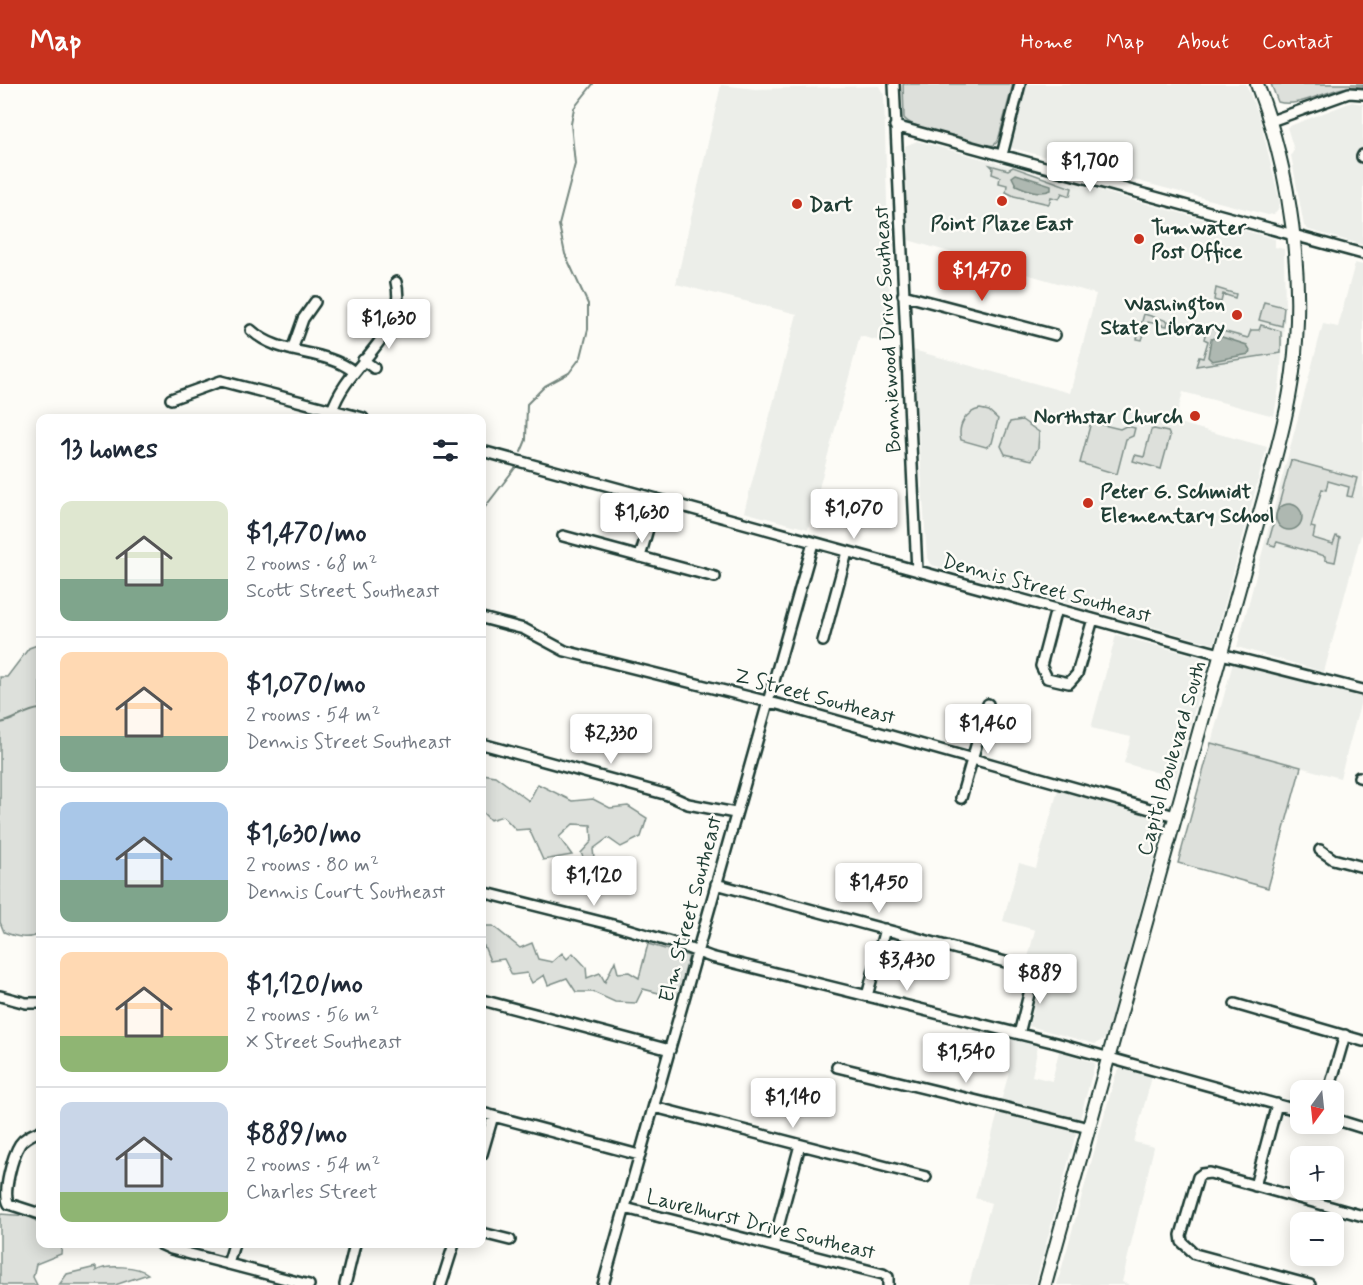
<!DOCTYPE html>
<meta charset="utf-8">
<style>
body{margin:0;font-family:Mynerve,sans-serif;background:#f6f6f7;color:#1f2937;height:100vh;display:flex;flex-direction:column;font-size:22px;white-space:nowrap}
*{box-sizing:border-box;margin:0}
p{font-size:20px;color:#747a83}
.icon{flex:none;width:33px;height:33px;fill:none;stroke:currentColor;stroke-width:2;stroke-linecap:round;stroke-linejoin:round}
.map{position:relative;flex:1;overflow:hidden}
.side{position:absolute;left:36px;top:330px;width:450px;height:834px;display:flex;flex-direction:column;background:#fff;border-radius:12px;box-shadow:0 3px 15px #0003}
.side>*{flex:none}
.needle{width:39px;rotate:195deg}
.buttons{position:absolute;left:1290px;top:996px;display:grid;gap:12px}
.buttons a{display:grid;place-items:center;width:54px;height:54px;border-radius:12px;background:#fff;box-shadow:0 3px 15px #0003;font-size:30px}
.price{position:absolute;translate:-50% -51px;padding:0 14px;border-radius:6px;background:#fff;color:#222;font-size:20px;line-height:39px;filter:drop-shadow(0 2px 3px #0008)}
.price::after{content:'';position:absolute;left:50%;top:36px;width:18px;height:14px;margin-left:-9px;background:inherit;clip-path:polygon(0 0,100% 0,50% 100%)}
.price.current{background:#c8321e;color:#fff}
ul{padding:0;list-style:none}
li{display:flex;align-items:center;gap:18px;height:150px;padding:0 24px}
li+li{border-top:2px solid #e0e1e3}
li span{display:grid;place-items:center;flex:none;width:168px;height:120px;border-radius:12px;color:#555}
li>.icon{margin-inline-start:auto}
span .icon{width:72px;height:72px;fill:#fffc;stroke-width:1}
li b{font-size:26px}
h2{display:flex;justify-content:space-between;align-items:center;height:72px;padding:0 24px;font-size:26px}
header{display:flex;align-items:center;gap:36px;box-sizing:border-box;height:84px;padding:0 30px;background:#c8321e;color:#fff}
header strong{font-size:28px}
nav{display:flex;gap:33px;margin-inline-start:auto;font-size:21px}
.map>svg:first-child{display:block}
.built{fill:#eceee9}
.green{fill:#dde0db;stroke:#7e8e88;stroke-width:1.5}
.water{fill:#aeb8b1;stroke:#75877f;stroke-width:1.5}
.lines{fill:none;stroke-linecap:round;stroke-linejoin:round}
.stream{stroke:#75877f;stroke-width:2}
.minor-casing{stroke:#1f3d34;stroke-width:14}
.major-casing{stroke:#1f3d34;stroke-width:16}
.minor{stroke:#fdfcf7;stroke-width:9}
.major{stroke:#fdfcf7;stroke-width:12}
.poi-dot{fill:#c8321e;stroke:#fdfcf7;stroke-width:2}
.labels{text-anchor:middle;stroke-width:5;stroke-linejoin:round;paint-order:stroke}
.poi-label{font-size:21px;font-weight:bold;fill:#1f3d34;stroke:#fdfcf7;text-anchor:start}
.street-label{font-size:21px;fill:#1f3d34;stroke:#fdfcf7}
</style>
<header>
<strong>Map</strong>
<nav><a>Home</a><a>Map</a><a>About</a><a>Contact</a></nav>
</header>
<div class="map">
<svg width="1363" height="1201" viewBox="0 0 1363 1201">
<rect width="100%" height="100%" fill="#fdfcf7"/>
<filter id="ink" filterUnits="userSpaceOnUse"><feTurbulence type="fractalNoise" baseFrequency=".0167" numOctaves="2"/><feDisplacementMap in="SourceGraphic" scale="12" xChannelSelector="R" yChannelSelector="G"/><feConvolveMatrix kernelMatrix="1 2 1 2 8 2 1 2 1" color-interpolation-filters="sRGB"/></filter>
<g filter="url(#ink)">
<path class="built" d="M1027,0H1246L1260,35L1280,119L1278,125L1274,130L1268,131L1008,63Z
M721,1L755,5L879,2L884,11L891,260L860,252L808,445L744,428L797,230L676,200Z
M1352,18L1363,20V161L1309,146L1304,142L1291,71L1294,66L1287,43Z
M917,57L1275,155V163L1284,165L1285,228L1280,297L1274,332L1183,308L1175,338L1267,363L1214,560L932,481L927,474L913,266L1070,309L1096,210L908,156L905,62Z
M1355,179L1363,181V443L1324,588L1237,563L1323,240L1338,243Z
M1116,551L1200,573L1206,583L1176,694L1124,679L1131,653L1091,644Z
M1234,575L1363,610L1340,694L1211,659Z
M1060,699L1166,730L1106,954L1095,960L1029,942L1045,882L1043,878L1028,874L1035,846L1003,837L1019,779L1036,784Z
M987,949L1038,962L1032,992L1052,997L1059,967L1095,979L1035,1201H969L991,1119L975,1114L1009,988L978,980Z
M1123,984L1152,993L1134,1058L1154,1063L1122,1198L1130,1201H1057L1115,993L1118,986Z"/>
<path class="green" d="M1013,0L998,57L994,61C981,64 910,44 904,34L903,0Z
M1271,0H1363V2C1334,0 1302,25 1278,18Z
M990,81L1008,86L1013,83L1072,104L1070,112L1062,109L1059,115L1051,113L1049,120L1014,112L1006,108L1007,101L999,99L1000,93L992,90L993,84Z
M1216,204L1236,210L1235,214L1223,210L1221,218L1214,216Z
M1264,218L1284,223L1282,242L1259,236Z
M1144,230L1168,237L1167,242L1148,238L1142,256L1137,255Z
M1261,241L1281,247V269L1196,282L1199,273L1203,274L1208,257L1204,255L1207,243L1248,254L1251,246H1259Z
M980,325L989,327L998,335L992,359L986,363L961,356C957,341 966,328 980,325Z
M1022,336L1039,348L1038,364L1032,376L1005,370L1001,362L1010,338Z
M1091,338L1120,345L1126,342L1135,344L1133,352L1126,355L1117,390L1080,379Z
M1154,345L1168,348L1170,352L1161,385L1133,377L1135,371L1144,373L1151,346Z
M1291,376L1357,394L1352,413L1347,412L1349,403L1328,397L1326,406L1322,405L1311,443L1315,444L1313,454L1333,460L1336,452L1340,454L1335,478L1325,476V472L1277,458L1275,462L1268,460Z
M40,560V850C28,856 16,853 4,848L0,838V593H7L29,564Z
M1211,659L1301,683L1268,804L1178,779Z
M482,690L495,692L529,717L538,700L572,717L593,715L610,724L628,722L647,734L641,753L621,763L608,754L593,765L595,783L589,785L581,769L592,757L591,741L573,740L559,753L572,771L543,776L529,745L516,746L503,732L490,736L482,728Z
M482,842H493L520,864L532,859L538,875L552,878L562,869L567,875L573,869L586,883L587,894L600,889L605,898L615,877L618,889L629,888L639,894L648,860L689,872L678,914L643,905L636,919L615,918L593,908H576L567,894L548,901L544,891L532,899L527,889L512,891L504,875L490,877L484,862L482,864Z
M0,1130L29,1132L40,1140V1160H62L61,1170L36,1180L33,1193L37,1201H3L0,1199Z
M96,1183V1187C107,1180 138,1182 148,1190L115,1201H59L67,1190Z"/>
<path class="water" d="M1016,90L1051,101V106C1040,111 1027,106 1016,101L1012,93Z
M1219,252L1247,261L1250,266L1249,270L1212,277L1208,273L1211,255Z
M1276 433a13 13 0 1 1 26 0a13 13 0 1 1-26 0Z"/>
<g class="lines">
<path class="stream" d="M521,368L526,356L527,320L545,302L569,289L581,273L588,245V220L565,170L559,141L575,80L571,40L574,24L593,0
M482,427L515,384
M0,639C15,637 25,626 40,625"/>
<defs>
<path id="minor" d="M894,0L917,487
M1271,37L1349,9L1363,10
M895,42L1363,170
M1002,71L1020,0
M1362,73L1363,71
M903,211L1055,251
M251,246C280,273 323,264 353,287
M292,266L303,235L315,218
M363,276L374,284
M171,315L221,297L363,334
M332,327C347,279 409,250 396,198
M482,367L1209,567L1363,606
M563,452L715,493
M640,473L656,416
M1056,525L1041,582L1047,594L1069,599L1077,590L1093,535
M482,534L524,545L565,567L781,621L1175,732
M823,557L847,468
M482,660L668,711L688,720L735,729
M1359,693L1363,694
M961,714L988,620
M1320,766L1333,775L1363,783
M716,800L1035,886L1019,950
M482,808L617,842L674,859L711,873L1056,959L1300,1027
M0,912L26,919H40
M867,912L885,845
M482,916L670,966
M1235,920L1363,957
M837,983L1089,1044
M1329,1006L1345,951
M654,1023L926,1093
M482,1029L639,1071
M1334,1035L1363,1044
M40,1047C33,1050 25,1053 20,1060C13,1071 2,1109 9,1120L40,1130
M482,1070L493,1032
M1255,1102L1277,1020
M625,1124L883,1190L888,1193V1201
M482,1149L510,1156
M160,1160L171,1165L309,1201
M773,1162L800,1061
M228,1180L234,1160
M345,1201L355,1160
M441,1201L454,1160
M603,1201L813,459
M1310,1201L1195,1170L1182,1158L1181,1151L1198,1093L1202,1090L1210,1089L1363,1132"/>
<path id="major" d="M1045,1201L1267,404C1277,366 1288,328 1293,288C1305,193 1291,89 1257,0"/>
</defs>
<use href="#minor" class="minor-casing"/>
<use href="#major" class="major-casing"/>
<use href="#minor" class="minor"/>
<use href="#major" class="major"/>
</g>
</g>
<g class="poi-dot">
<circle cx="1002" cy="117" r="6"/>
<circle cx="797" cy="120" r="6"/>
<circle cx="1139" cy="155" r="6"/>
<circle cx="1237" cy="231" r="6"/>
<circle cx="1195" cy="332" r="6"/>
<circle cx="1088" cy="419" r="6"/>
</g>
<g class="labels">
<g class="poi-label">
<text x="809" y="127">Dart</text>
<text x="1002" y="146" text-anchor="middle">Point Plaze East</text>
<text x="1151" y="150">Tumwater<tspan x="1151" dy="24">Post Office</tspan></text>
<text x="1225" y="226" text-anchor="end">Washington<tspan x="1225" dy="24">State Library</tspan></text>
<text x="1183" y="339" text-anchor="end">Northstar Church</text>
<text x="1100" y="414">Peter G. Schmidt<tspan x="1100" dy="24">Elementary School</tspan></text>
</g>
<g class="street-label">
<text transform="translate(887 245) rotate(-93)" y="7">Bonniewood Drive Southeast</text>
<text transform="translate(1047 504) rotate(15)" y="7">Dennis Street Southeast</text>
<text transform="translate(815 612) rotate(15)" y="7">Z Street Southeast</text>
<text transform="translate(1171 674) rotate(-74)" y="7">Capitol Boulevard South</text>
<text transform="translate(690 825) rotate(-75)" y="7">Elm Street Southeast</text>
<text transform="translate(761 1140) rotate(14)" y="7">Laurelhurst Drive Southeast</text>
</g>
</g>
</svg>
<div class="buttons">
<a><svg class="needle" viewBox="-14 -14 28 28"><path d="M0-13l5 13h-10z" fill="#e53935"/><path d="M0 13l5-13h-10z" fill="#747a83"/></svg></a>
<a>+</a>
<a>−</a>
</div>
<b class="price" style="left:1090px;top:109px">$1,700</b>
<b class="price current" style="left:982px;top:218px">$1,470</b>
<b class="price" style="left:389px;top:266px">$1,630</b>
<b class="price" style="left:854px;top:456px">$1,070</b>
<b class="price" style="left:642px;top:460px">$1,630</b>
<b class="price" style="left:988px;top:671px">$1,460</b>
<b class="price" style="left:611px;top:681px">$2,330</b>
<b class="price" style="left:594px;top:823px">$1,120</b>
<b class="price" style="left:879px;top:830px">$1,450</b>
<b class="price" style="left:907px;top:908px">$3,430</b>
<b class="price" style="left:1040px;top:921px">$889</b>
<b class="price" style="left:966px;top:1000px">$1,540</b>
<b class="price" style="left:793px;top:1045px">$1,140</b>
<section class="side">
<h2>13 homes<svg class="icon" aria-label="filters" viewBox="0 0 24 24"><path d="M4 7h16M4 17h16"/><circle cx="9" cy="7" r="2"/><circle cx="15" cy="17" r="2"/></svg></h2>
<ul>
<li><span style="background:linear-gradient(#dfe7d0 65%,#7fa58c 0)"><svg class="icon" aria-label="home" viewBox="0 0 24 24"><path d="M3 11l9-7 9 7M6 9v11h12V9"/></svg></span><div><b>$1,470/mo</b><p>2 rooms · 68 m²</p><p>Scott Street Southeast</p></div></li>
<li><span style="background:linear-gradient(#ffd9b3 70%,#7fa58c 0)"><svg class="icon" aria-label="home" viewBox="0 0 24 24"><path d="M3 11l9-7 9 7M6 9v11h12V9"/></svg></span><div><b>$1,070/mo</b><p>2 rooms · 54 m²</p><p>Dennis Street Southeast</p></div></li>
<li><span style="background:linear-gradient(#a9c7e8 65%,#7fa58c 0)"><svg class="icon" aria-label="home" viewBox="0 0 24 24"><path d="M3 11l9-7 9 7M6 9v11h12V9"/></svg></span><div><b>$1,630/mo</b><p>2 rooms · 80 m²</p><p>Dennis Court Southeast</p></div></li>
<li><span style="background:linear-gradient(#ffd9b3 70%,#8fb573 0)"><svg class="icon" aria-label="home" viewBox="0 0 24 24"><path d="M3 11l9-7 9 7M6 9v11h12V9"/></svg></span><div><b>$1,120/mo</b><p>2 rooms · 56 m²</p><p>X Street Southeast</p></div></li>
<li><span style="background:linear-gradient(#c9d6e8 75%,#8fb573 0)"><svg class="icon" aria-label="home" viewBox="0 0 24 24"><path d="M3 11l9-7 9 7M6 9v11h12V9"/></svg></span><div><b>$889/mo</b><p>2 rooms · 54 m²</p><p>Charles Street</p></div></li>
</ul>
</section>
</div>
